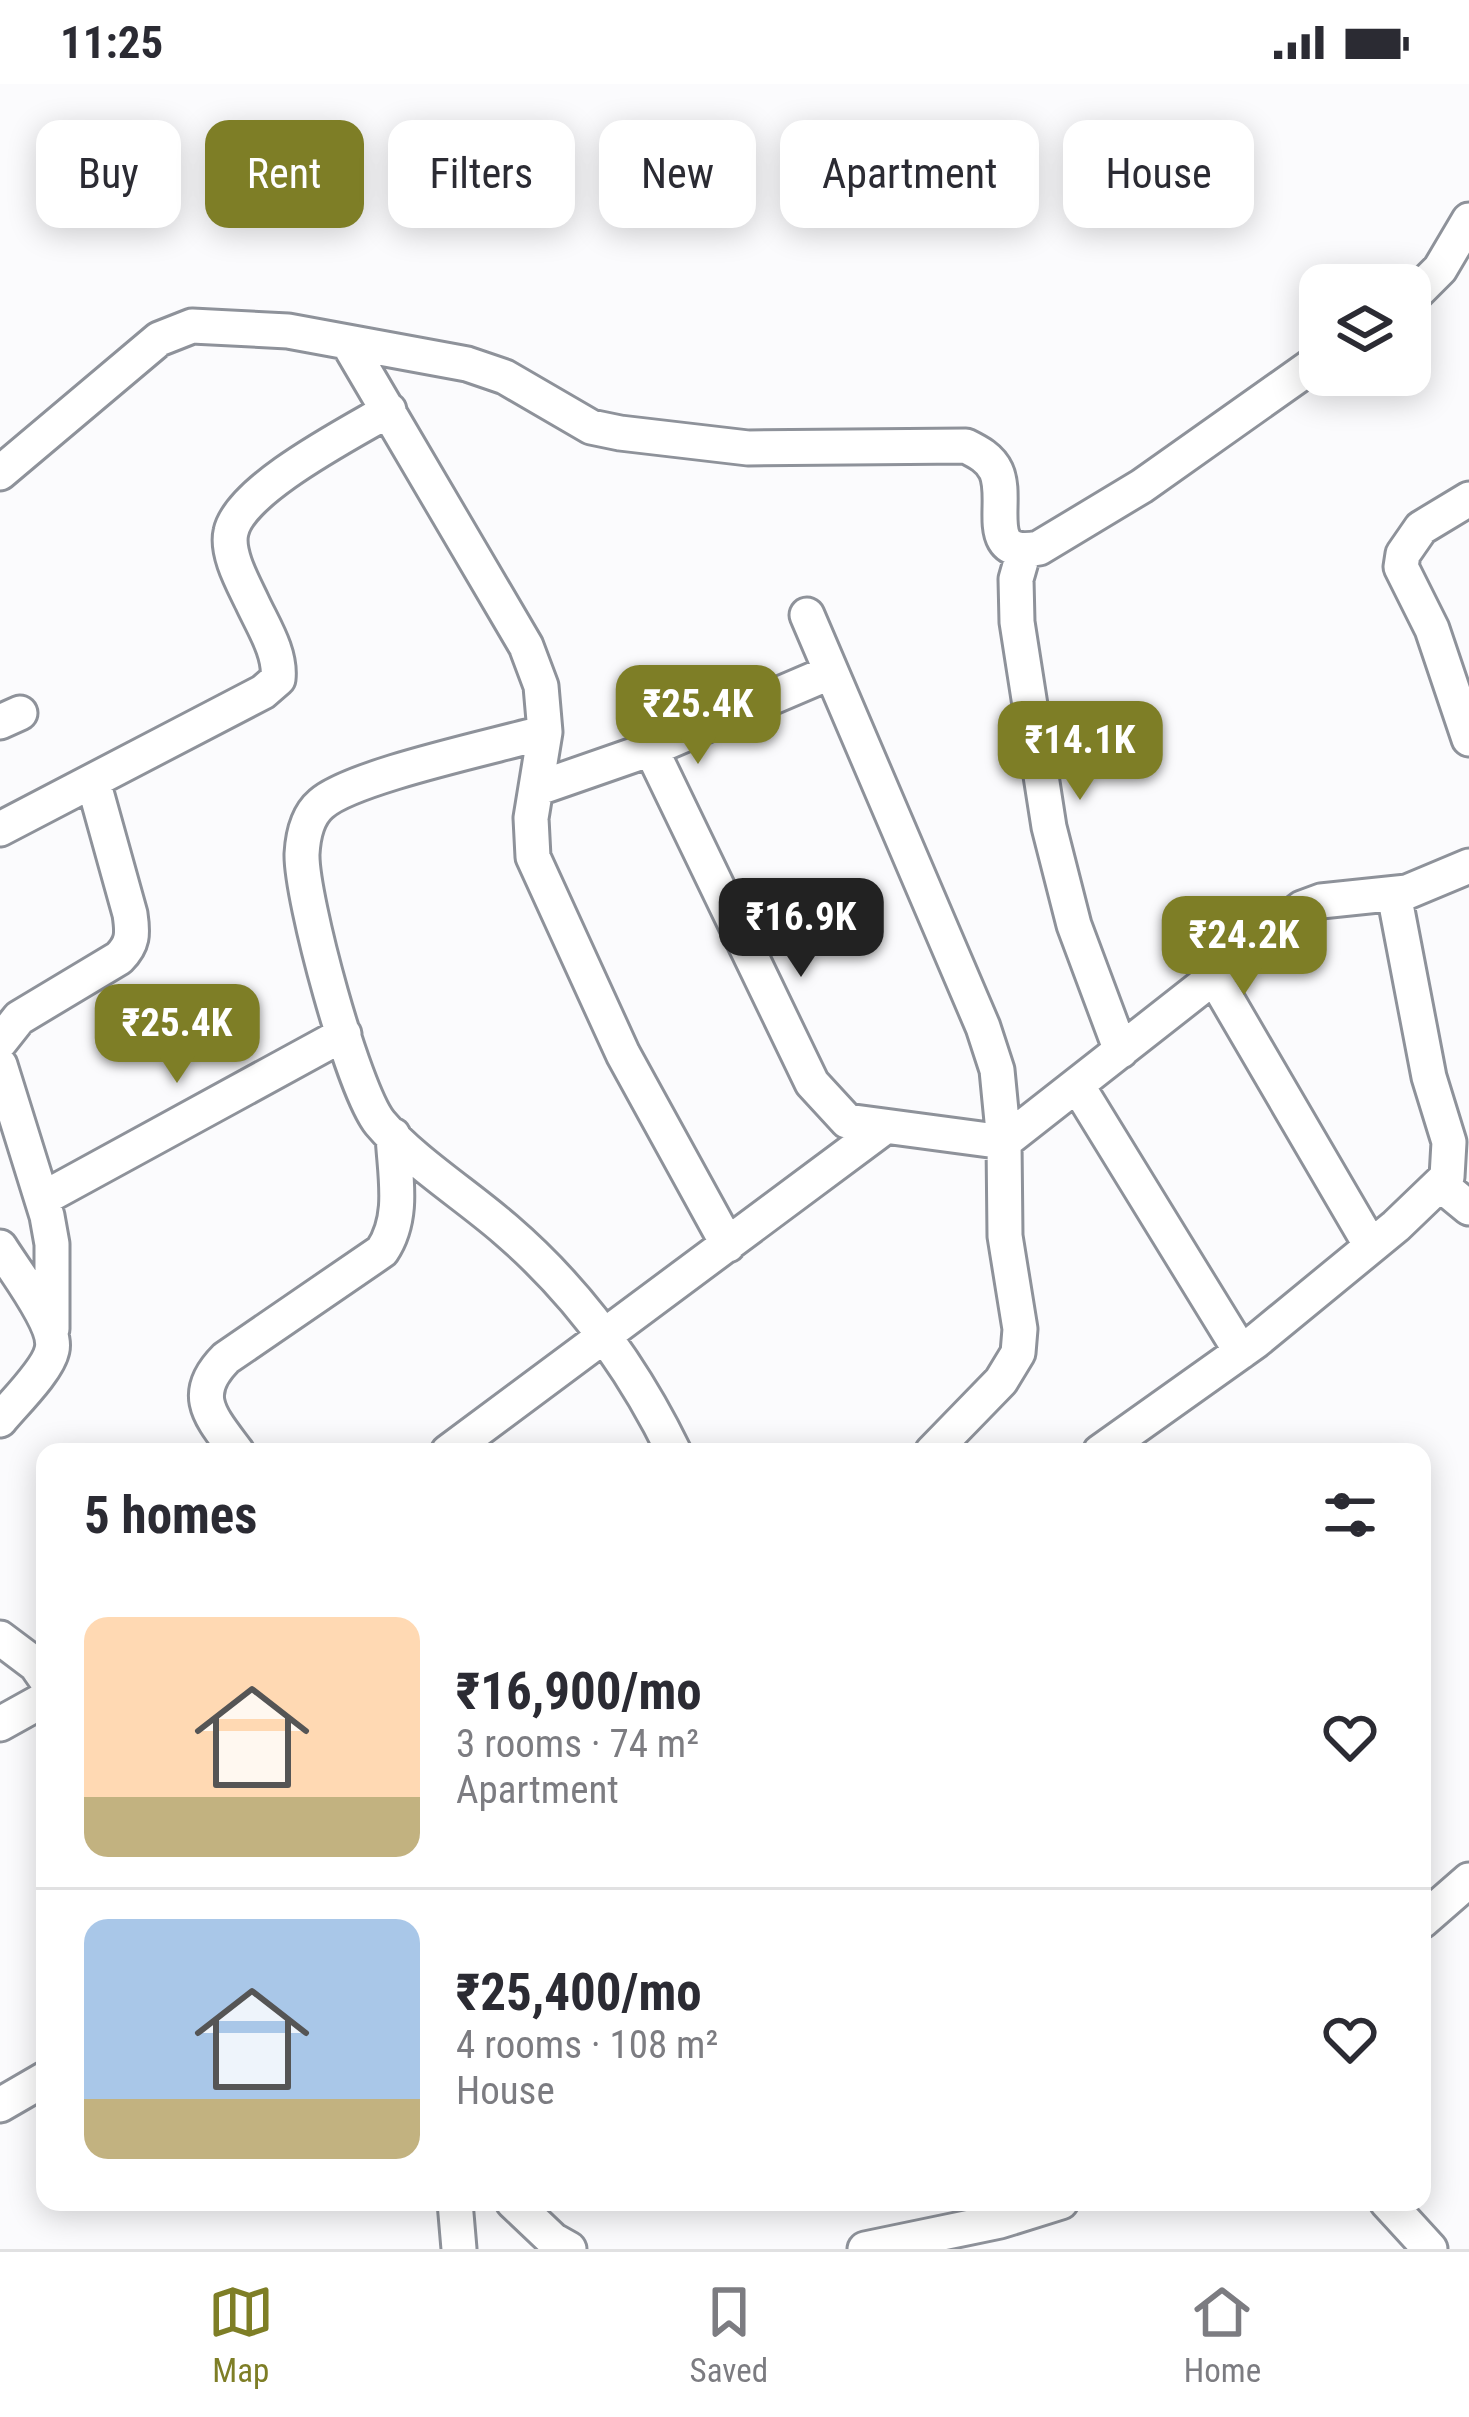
<!DOCTYPE html>
<meta charset="utf-8">
<style>
body{margin:0;font-family:"Roboto Condensed",sans-serif;background:#f7f7f7;color:#2b2b33;height:100vh;display:flex;flex-direction:column;font-size:45px;white-space:nowrap}
*{box-sizing:border-box;margin:0}
p{font-size:39px;color:#7c7c81}
.icon{flex:none;width:66px;height:66px;fill:none;stroke:currentColor;stroke-width:2;stroke-linecap:round;stroke-linejoin:round}
.map{position:relative;flex:1;overflow:hidden}
.details{position:absolute;left:36px;top:1359px;width:1395px;height:768px;display:flex;flex-direction:column;background:#fff;border-radius:24px;box-shadow:0 6px 30px #0003}
.details>*{flex:none}
.hud{position:absolute;left:36px;top:36px;width:1398px;height:108px;display:flex;gap:24px}
.tools{position:absolute;left:1299px;top:180px;display:grid;gap:24px}
.tools a{display:grid;place-items:center;width:132px;height:132px;border-radius:24px;background:#fff;box-shadow:0 6px 30px #0003;font-size:60px}
.price{position:absolute;translate:-50% -102px;padding:0 27px;border-radius:24px;background:#7e7e26;color:#fff;font-size:39px;line-height:78px;filter:drop-shadow(0 3px 6px #0008)}
.price::after{content:'';position:absolute;left:50%;top:72px;width:36px;height:27px;margin-left:-18px;background:inherit;clip-path:polygon(0 0,100% 0,50% 100%)}
.price.on{background:#222;color:#fff}
ul{padding:0;list-style:none}
li{display:flex;align-items:center;gap:36px;height:300px;padding:0 48px}
li+li{border-top:3px solid #e1e1e2}
li span{display:grid;place-items:center;flex:none;width:336px;height:240px;border-radius:24px;color:#555}
li>.icon{margin-inline-start:auto}
span .icon{width:144px;height:144px;fill:#fffc;stroke-width:1}
li b{font-size:51px}
h2{display:flex;justify-content:space-between;align-items:center;height:144px;padding:0 48px;font-size:51px}
.tag{padding:0 42px;border-radius:24px;background:#fff;box-shadow:0 6px 30px #0003;font-size:42px;line-height:108px}
.tag.on{background:#7e7e26;color:#fff}
.status{display:flex;justify-content:space-between;align-items:center;height:84px;padding:0 60px;background:#fff;direction:ltr}
.status svg{height:33px;fill:currentColor}
.tabs{display:flex;justify-content:space-around;align-items:center;height:168px;border-top:3px solid #e1e1e2;background:#fff;font-size:33px;color:#7c7c81}
.tabs a{display:grid;justify-items:center;gap:6px}
.tabs .on{color:#7e7e26}
.map>svg:first-child{display:block}
.lines{fill:none;stroke-linecap:round;stroke-linejoin:round}
.street-casing{stroke:#8e929a;stroke-width:39}
.street{stroke:#fff;stroke-width:33}
</style>
<div class="status"><b>11:25</b><svg viewBox="0 0 49 12"><path d="M0 12V9h3v3zM5 12V6h3v6zM10 12V3h3v9zM15 12V0h3v12zM26 1h20v11H26zM47 4h2v5h-2z"/></svg></div>
<div class="map">
<svg width="1469" height="2165" viewBox="0 0 1469 2165">
<rect width="100%" height="100%" fill="#fbfbfd"/>
<g class="lines">
<defs>
<path id="street" d="M1410,215L1440,185L1469,136
M348,259L526,562L541,602L545,648L531,734L533,773L623,970L728,1161
M0,389L159,255L192,242L288,247L467,280L505,293L591,343L620,349L748,364L966,362C978,368 990,374 996,387C1010,417 979,476 1039,464L1142,402L1320,276
M1469,415L1421,444L1403,470L1401,483L1432,545L1469,655
M1024,467L1016,495L1017,538L1049,743L1074,841L1121,967
M807,531L983,943L997,986L1004,1058L1005,1152L1020,1245L1018,1269L1001,1297L932,1368
M0,638L20,629
M545,648C497,662 352,692 321,720C307,732 303,752 302,770C301,814 353,1006 380,1039C412,1077 466,1111 505,1145C576,1206 633,1284 674,1368
M651,665L812,999L847,1037L1004,1058L1302,824L1321,817L1407,808L1469,782
M536,705L651,665L831,588
M0,745L263,608L278,595C281,569 263,542 252,518C243,499 226,469 231,448C240,405 352,348 389,326
M1214,893L1371,1162
M0,958L19,934L119,874C133,860 133,850 130,830L93,697
M0,981L47,1132L52,1160V1245
M1077,1001L1241,1268
M1441,1101L1469,1124
M42,1115L344,950
M0,1163C14,1186 58,1241 52,1266C48,1286 14,1319 0,1336
M237,1368C211,1333 189,1311 226,1274L382,1167C405,1133 395,1091 393,1051
M448,1368L882,1045
M1100,1368L1256,1257L1396,1142L1447,1093L1449,1058L1429,993L1394,810
M0,1554L36,1581L45,1594
M0,1640L45,1615
M1422,1837L1469,1796
M0,2021L45,1995
M455,2118L459,2165
M513,2118L553,2156L569,2165
M1387,2118L1430,2165
M865,2165L1000,2137L1061,2118"/>
</defs>
<use href="#street" class="street-casing"/>
<use href="#street" class="street"/>
</g>
</svg>
<div class="tools">
<a><svg class="icon" aria-label="layers" viewBox="0 0 24 24"><path d="M12 4l9 5-9 5-9-5zM3 14l9 5 9-5"/></svg></a>
</div>
<b class="price" style="left:698px;top:683px">₹25.4K</b>
<b class="price" style="left:1080px;top:719px">₹14.1K</b>
<b class="price on" style="left:801px;top:896px">₹16.9K</b>
<b class="price" style="left:1244px;top:914px">₹24.2K</b>
<b class="price" style="left:177px;top:1002px">₹25.4K</b>
<div class="hud">
<a class="tag">Buy</a>
<a class="tag on">Rent</a>
<a class="tag">Filters</a>
<a class="tag">New</a>
<a class="tag">Apartment</a>
<a class="tag">House</a>
</div>
<section class="details">
<h2>5 homes<svg class="icon" aria-label="filters" viewBox="0 0 24 24"><path d="M4 7h16M4 17h16"/><circle cx="9" cy="7" r="2"/><circle cx="15" cy="17" r="2"/></svg></h2>
<ul>
<li><span style="background:linear-gradient(#ffd9b3 75%,#c2b280 0)"><svg class="icon" aria-label="home" viewBox="0 0 24 24"><path d="M3 11l9-7 9 7M6 9v11h12V9"/></svg></span><div><b>₹16,900/mo</b><p>3 rooms · 74 m²</p><p>Apartment</p></div><svg class="icon" aria-label="heart" viewBox="0 0 24 24"><path d="M12 20l-8-8c-3-5 5-10 8-4 3-6 11-1 8 4z"/></svg></li>
<li><span style="background:linear-gradient(#a9c7e8 75%,#c2b280 0)"><svg class="icon" aria-label="home" viewBox="0 0 24 24"><path d="M3 11l9-7 9 7M6 9v11h12V9"/></svg></span><div><b>₹25,400/mo</b><p>4 rooms · 108 m²</p><p>House</p></div><svg class="icon" aria-label="heart" viewBox="0 0 24 24"><path d="M12 20l-8-8c-3-5 5-10 8-4 3-6 11-1 8 4z"/></svg></li>
</ul>
</section>
</div>
<nav class="tabs">
<a class="on"><svg class="icon" aria-label="map" viewBox="0 0 24 24"><path d="M3 6l6-2 6 2 6-2v14l-6 2-6-2-6 2zM9 4v14M15 6v14"/></svg>Map</a>
<a><svg class="icon" aria-label="saved" viewBox="0 0 24 24"><path d="M7 4h10v16l-5-4-5 4z"/></svg>Saved</a>
<a><svg class="icon" aria-label="home" viewBox="0 0 24 24"><path d="M3 11l9-7 9 7M6 9v11h12V9"/></svg>Home</a>
</nav>
